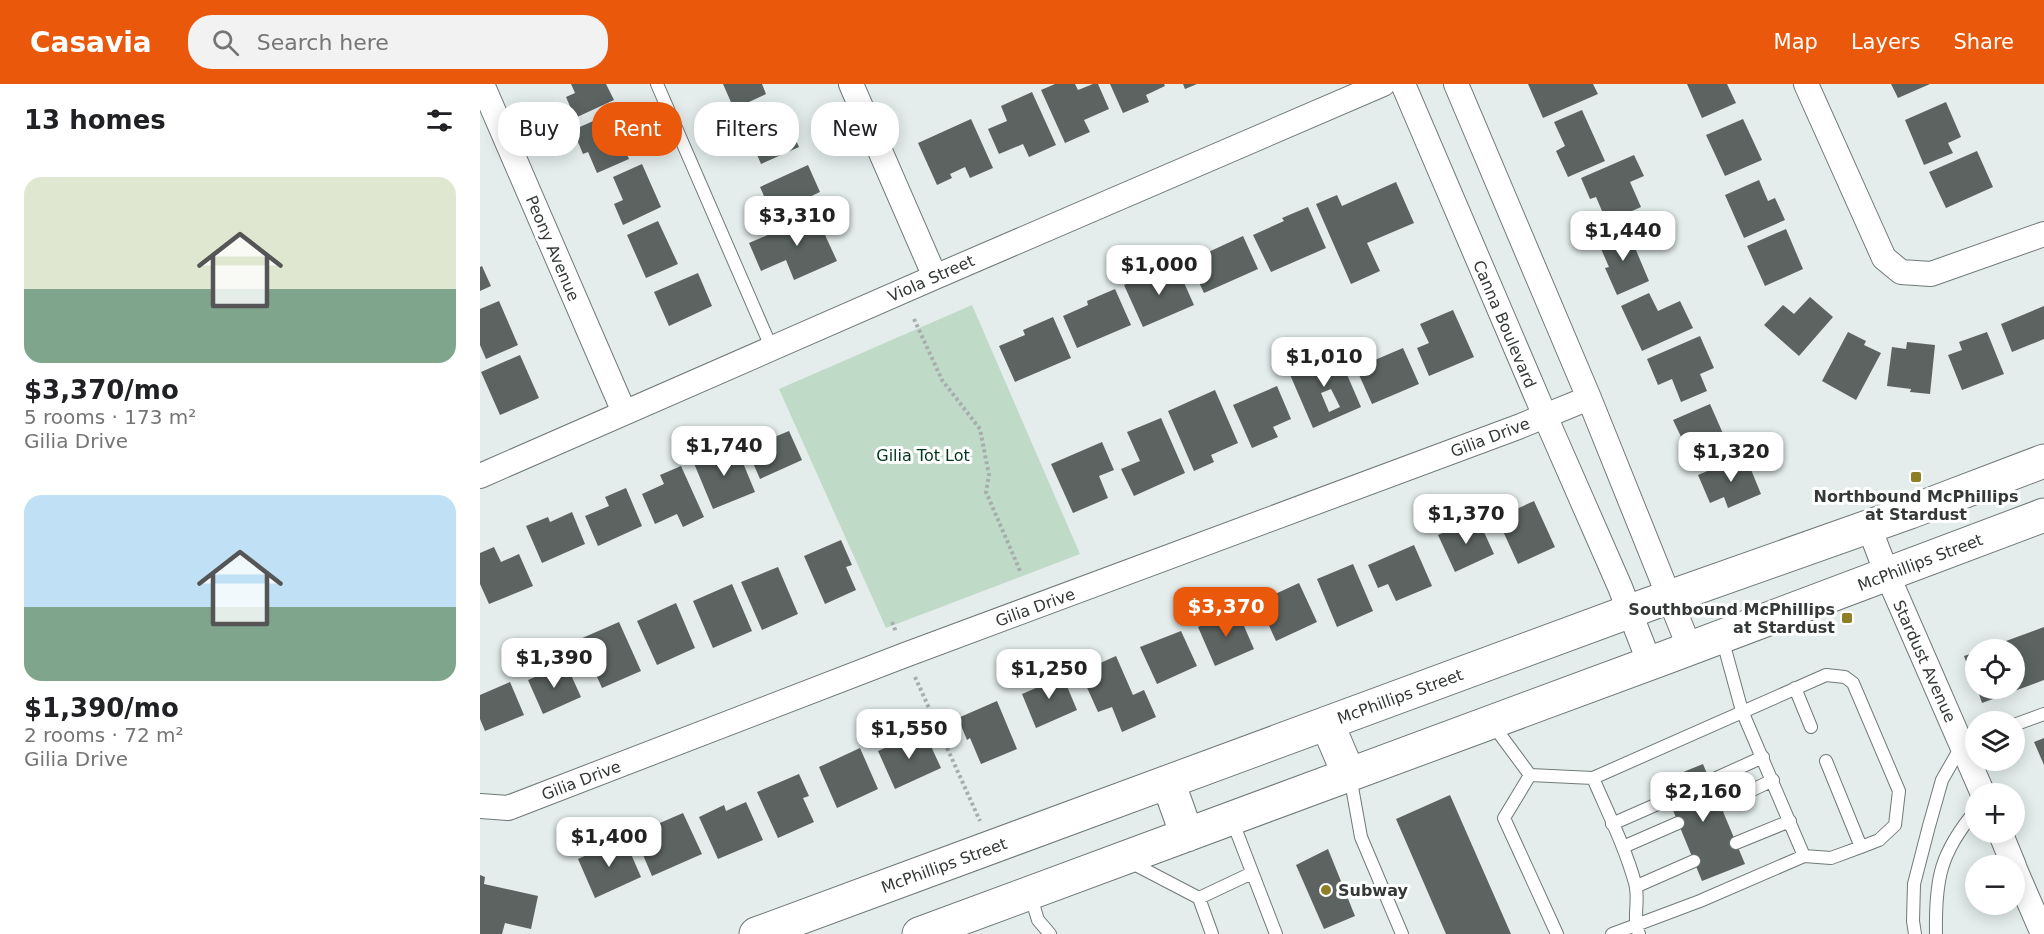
<!DOCTYPE html>
<meta charset="utf-8">
<style>
body{margin:0;font-family:"DejaVu Sans",sans-serif;background:#f2f2f2;color:#202124;height:100vh;display:flex;flex-direction:column;font-size:22px;white-space:nowrap}
*{box-sizing:border-box;margin:0}
p{font-size:20px;color:#757577}
.icon{flex:none;width:33px;height:33px;fill:none;stroke:currentColor;stroke-width:2;stroke-linecap:round;stroke-linejoin:round}
.map{position:relative;flex:1;overflow:hidden}
.panel{display:flex;flex-direction:column;background:#fff;width:480px}
.panel>*{flex:none}
.hud{position:absolute;left:18px;top:18px;width:570px;height:54px;display:flex;gap:12px}
.fabs{position:absolute;left:1485px;top:555px;display:grid;gap:12px}
.fabs a{display:grid;place-items:center;width:60px;height:60px;border-radius:50%;background:#fff;box-shadow:0 3px 15px #0003;font-size:30px}
.price{position:absolute;translate:-50% -51px;padding:0 14px;border-radius:12px;background:#fff;color:#222;font-size:20px;line-height:39px;filter:drop-shadow(0 2px 3px #0008)}
.price::after{content:'';position:absolute;left:50%;top:36px;width:18px;height:14px;margin-left:-9px;background:inherit;clip-path:polygon(0 0,100% 0,50% 100%)}
.price.current{background:#ea580c;color:#fff}
ul{padding:0;list-style:none}
li{display:grid;align-content:center;gap:12px;height:318px;padding:0 24px}
li span{display:grid;place-items:center;height:186px;border-radius:18px;color:#555}
li>.icon{margin-inline-start:auto}
span .icon{width:108px;height:108px;fill:#fffc;stroke-width:1}
li b{font-size:26px}
h2{display:flex;justify-content:space-between;align-items:center;height:72px;padding:0 24px;font-size:26px}
.tag{padding:0 21px;border-radius:24px;background:#fff;box-shadow:0 3px 15px #0003;font-size:21px;line-height:54px}
.tag.current{background:#ea580c;color:#fff}
header{display:flex;align-items:center;gap:36px;box-sizing:border-box;height:84px;padding:0 30px;background:#ea580c;color:#fff}
header strong{font-size:28px}
nav{display:flex;gap:33px;margin-inline-start:auto;font-size:21px}
.search{width:420px;height:54px;background:#f2f2f2;display:flex;align-items:center;gap:15px;box-sizing:border-box;padding:0 21px;border-radius:24px;color:#757577;font-size:22px}
main{display:flex;flex:1;min-height:0}
.map>svg:first-child{display:block}
.green{fill:#c0dac8}
.building{fill:#5c6361;fill-rule:evenodd}
.lines{fill:none;stroke-linecap:round;stroke-linejoin:round}
.service-casing{stroke:#717878;stroke-width:14}
.minor-casing{stroke:#717878;stroke-width:26}
.primary-casing{stroke:#717878;stroke-width:35}
.path{stroke:#a6aead;stroke-width:4;stroke-dasharray:3 3;stroke-linecap:butt}
.service{stroke:#fff;stroke-width:12}
.minor{stroke:#fff;stroke-width:24}
.primary{stroke:#fff;stroke-width:33}
.poi-dot{fill:#8e7f26;stroke:#fff;stroke-width:2}
.labels{text-anchor:middle;stroke-width:6;stroke-linejoin:round;paint-order:stroke}
.street-label{font-size:16px;fill:#343837;stroke:#fff}
.park-label{font-size:16px;fill:#00361b;stroke:#fff}
.poi-label{font-size:16px;font-weight:bold;fill:#343837;stroke:#fff}
</style>
<header>
<strong>Casavia</strong>
<div class="search"><svg class="icon" aria-label="search" viewBox="0 0 24 24"><circle cx="10" cy="10" r="6"/><path d="M15 15l6 6"/></svg>Search here</div>
<nav><a>Map</a><a>Layers</a><a>Share</a></nav>
</header>
<main>
<section class="panel">
<h2>13 homes<svg class="icon" aria-label="filters" viewBox="0 0 24 24"><path d="M4 7h16M4 17h16"/><circle cx="9" cy="7" r="2"/><circle cx="15" cy="17" r="2"/></svg></h2>
<ul>
<li><span style="background:linear-gradient(#dfe7d0 60%,#7fa58c 0)"><svg class="icon" aria-label="home" viewBox="0 0 24 24"><path d="M3 11l9-7 9 7M6 9v11h12V9"/></svg></span><div><b>$3,370/mo</b><p>5 rooms · 173 m²</p><p>Gilia Drive</p></div></li>
<li><span style="background:linear-gradient(#bfe0f5 60%,#7fa58c 0)"><svg class="icon" aria-label="home" viewBox="0 0 24 24"><path d="M3 11l9-7 9 7M6 9v11h12V9"/></svg></span><div><b>$1,390/mo</b><p>2 rooms · 72 m²</p><p>Gilia Drive</p></div></li>
</ul>
</section>
<div class="map">
<svg width="1564" height="850" viewBox="0 0 1564 850">
<rect width="100%" height="100%" fill="#e4edec"/>
<path class="green" d="M492,221L600,470L406,544L299,305Z"/>
<path class="building" d="M91,0H126L134,16L95,34L86,13L95,9Z
M243,0H282L286,10L254,25Z
M575,0H595L598,6L613,0H618L629,25L604,36L610,48L585,59L561,6Z
M630,0H684L685,2L666,11L669,18L643,29Z
M703,0H717L705,5Z
M1048,0H1113L1118,10L1063,34Z
M1207,0H1247L1256,19L1222,34Z
M1411,0H1450L1418,14Z
M552,8L576,61L549,73L543,60L519,70L508,45L527,37L521,22Z
M1466,18L1481,53L1468,59L1473,69L1444,81L1425,36Z
M293,22L300,37L306,34L319,63L281,80L262,36Z
M1102,26L1125,77L1088,93L1076,67L1085,62L1074,38Z
M129,30L149,75L117,89L108,68L103,70L93,46Z
M491,35L513,84L490,94L485,83L470,90L472,94L457,101L438,59Z
M1263,35L1282,76L1245,92L1226,51Z
M1497,67L1513,103L1466,124L1449,88Z
M1154,71L1164,92L1150,98L1161,123L1134,135L1136,140L1111,151L1104,135L1122,127L1116,113L1110,115L1101,94Z
M162,80L181,123L143,141L134,120L143,116L133,93Z
M328,81L340,108L323,116L326,123L295,137L280,103Z
M1279,96L1288,117L1295,114L1305,136L1264,154L1245,111Z
M916,98L934,139L887,159L900,187L871,200L836,120L857,111L862,122Z
M828,123L846,164L791,188L773,151L804,137L802,134Z
M343,127L352,148L345,151L357,177L314,196L306,176L281,187L269,159Z
M178,137L198,180L166,194L147,151Z
M1147,145L1169,197L1137,211L1125,184L1129,183L1118,158Z
M1306,145L1323,185L1285,202L1267,162Z
M763,152L778,185L724,209L709,177Z
M2,182L11,202L0,207V183Z
M697,183L714,221L663,243L644,201L672,189L674,194Z
M218,189L232,222L189,242L174,208Z
M635,205L651,241L597,264L583,232L608,221L607,217Z
M1169,209L1178,227L1200,217L1213,244L1162,267L1141,222Z
M1330,213L1353,233L1319,272L1284,241L1303,221L1314,230Z
M19,217L38,261L6,275L0,261V225Z
M1564,222V255L1532,268L1521,240Z
M973,226L994,273L949,292L937,264L949,259L940,240Z
M573,233L591,274L535,298L519,262L545,251L543,246Z
M1368,248L1386,257L1384,261L1401,269L1376,316L1342,297Z
M1507,248L1524,290L1482,306L1468,271L1482,266L1479,258Z
M1220,252L1234,284L1220,290L1227,307L1201,318L1192,295L1178,301L1167,275Z
M1427,258L1455,261L1450,310L1430,308L1431,305L1407,302L1412,263L1426,265Z
M923,264L939,300L892,320L876,284Z
M856,265L881,323L833,344L808,286ZM851,305L860,323L849,328L841,309Z
M40,271L59,314L20,331L1,288Z
M797,302L811,335L793,343L798,353L772,364L753,321Z
M735,306L758,359L731,371L734,378L714,387L688,327Z
M1230,320L1248,361L1216,375L1208,357L1204,359L1193,336Z
M681,334L705,389L654,412L641,385L660,377L647,348Z
M283,347L287,356L309,347L322,376L280,395L263,356Z
M622,358L634,386L619,392L628,414L593,429L571,380Z
M256,362L275,408L233,425L213,377L232,368L234,371Z
M1265,371L1281,410L1248,424L1244,413L1230,419L1218,391Z
M201,382L224,433L203,443L197,430L175,440L162,410L184,400L180,391Z
M146,404L162,442L118,462L105,432L129,422L125,413Z
M1054,417L1075,463L1038,480L1017,434Z
M92,428L105,460L62,479L46,442L68,433L70,438Z
M999,437L1014,470L975,488L958,451L980,441L982,444Z
M361,456L372,481L366,483L376,506L345,520L324,472Z
M934,461L952,502L916,517L908,500L898,504L888,481Z
M14,463L21,478L39,470L53,502L9,520L0,500V469Z
M873,480L893,527L857,543L837,495Z
M298,483L318,530L282,546L261,498Z
M819,499L837,538L796,557L780,522L795,516L793,511Z
M252,500L272,547L233,564L213,517Z
M196,519L215,564L177,581L157,537Z
M757,526L774,565L735,582L718,543Z
M139,538L161,587L122,604L100,555Z
M1564,543V596L1502,619L1497,604H1534V566L1504,565Z
M701,547L717,582L677,600L660,563Z
M1496,568V601H1495L1484,572Z
M636,572L653,611L664,606L676,633L642,648L632,623L618,628L600,588Z
M86,580L101,613L63,630L48,596Z
M581,588L597,626L556,644L542,610L556,604L554,599Z
M30,598L44,631L5,647L0,635V611Z
M517,617L537,665L501,680L490,654L487,656L478,634Z
M444,647L461,684L415,705L398,667Z
M1564,654V681L1554,658Z
M380,664L398,705L357,724L339,683Z
M1223,680L1265,780L1222,797L1181,697Z
M319,690L329,712L323,714L334,738L298,754L277,708Z
M970,711L1031,850H966L916,735Z
M266,718L283,756L238,775L219,733L244,721L246,727Z
M203,729L222,770L172,792L155,752L167,747L166,745Z
M144,754L161,793L115,814L98,775Z
M848,765L875,832L844,845L816,781Z
M0,791L5,793L4,800L58,812L51,845L25,839L22,850H0Z"/>
<g class="lines">
<defs>
<path id="service" d="M177,0L292,265
M1242,554L1262,627L1324,772
M1315,604L1331,643
M1013,641L1050,691L1113,694L1346,591L1365,593L1373,599L1419,707L1415,741L1399,756L1381,763L1351,774L1324,772L1220,817L1132,850
M1534,641L1564,630
M1346,677L1381,763
M1050,691L1024,734L1077,850
M870,692L881,753L922,850
M1113,694C1128,729 1145,763 1155,799C1160,816 1152,833 1159,850
M1232,696L1283,673
M1241,721L1293,696
M752,736L796,850
M1132,740L1189,715
M1256,759L1310,737
M1143,763L1198,739
M650,778L719,814L732,850
M1157,802L1214,777
M550,810L558,836L570,850
M719,814L772,789
M1435,850L1433,837L1434,800L1449,742L1462,696L1482,661L1496,656
M1456,850C1455,795 1460,769 1496,726"/>
<path id="minor" d="M2,0L144,328
M371,0L455,193
M923,0L1065,332L1140,503L1170,580
M976,0L1109,314L1210,565
M1326,0L1404,174L1421,188L1451,190L1564,150
M0,392L455,193L903,0
M1389,443L1407,490L1503,710
M0,722L28,724L425,571L1038,343L1109,314
M1520,748L1534,782
M1534,783L1563,850"/>
<path id="primary" d="M847,639L869,691
M688,698L707,751
M276,850L1167,521L1430,428L1564,377
M439,850L1187,573L1564,431"/>
</defs>
<use href="#service" class="service-casing"/>
<use href="#minor" class="minor-casing"/>
<use href="#primary" class="primary-casing"/>
<path class="path" d="M434,235L462,296L500,345L509,391L506,408L541,489
M412,538L416,548
M435,593L500,737"/>
<use href="#service" class="service"/>
<use href="#minor" class="minor"/>
<use href="#primary" class="primary"/>
</g>
<g class="poi-dot">
<rect x="1430" y="387" width="12" height="12" rx="3"/>
<rect x="1361" y="528" width="12" height="12" rx="3"/>
<circle cx="846" cy="806" r="6"/>
</g>
<g class="labels">
<g class="street-label">
<text transform="translate(73 164) rotate(67)" y="6">Peony Avenue</text>
<text transform="translate(451 194) rotate(-24)" y="6">Viola Street</text>
<text transform="translate(1025 240) rotate(67)" y="6">Canna Boulevard</text>
<text transform="translate(1010 353) rotate(-21)" y="6">Gilia Drive</text>
<text transform="translate(1440 478) rotate(-21)" y="6">McPhillips Street</text>
<text transform="translate(555 523) rotate(-20)" y="6">Gilia Drive</text>
<text transform="translate(1445 577) rotate(66)" y="6">Stardust Avenue</text>
<text transform="translate(920 612) rotate(-20)" y="6">McPhillips Street</text>
<text transform="translate(101 696) rotate(-21)" y="6">Gilia Drive</text>
<text transform="translate(464 781) rotate(-20)" y="6">McPhillips Street</text>
</g>
<g class="park-label">
<text x="443" y="377">Gilia Tot Lot</text>
</g>
<g class="poi-label">
<text x="1436" y="418">Northbound McPhillips<tspan x="1436" dy="18">at Stardust</tspan></text>
<text x="1355" y="531" text-anchor="end">Southbound McPhillips<tspan x="1355" dy="18">at Stardust</tspan></text>
<text x="858" y="812" text-anchor="start">Subway</text>
</g>
</g>
</svg>
<div class="fabs">
<a><svg class="icon" aria-label="locate" viewBox="0 0 24 24"><circle cx="12" cy="12" r="6"/><path d="M12 2v4M12 18v4M2 12h4M18 12h4"/></svg></a>
<a><svg class="icon" aria-label="layers" viewBox="0 0 24 24"><path d="M12 4l9 5-9 5-9-5zM3 14l9 5 9-5"/></svg></a>
<a>+</a>
<a>−</a>
</div>
<b class="price" style="left:317px;top:163px">$3,310</b>
<b class="price" style="left:1143px;top:178px">$1,440</b>
<b class="price" style="left:679px;top:212px">$1,000</b>
<b class="price" style="left:844px;top:304px">$1,010</b>
<b class="price" style="left:244px;top:393px">$1,740</b>
<b class="price" style="left:1251px;top:399px">$1,320</b>
<b class="price" style="left:986px;top:461px">$1,370</b>
<b class="price current" style="left:746px;top:554px">$3,370</b>
<b class="price" style="left:74px;top:605px">$1,390</b>
<b class="price" style="left:569px;top:616px">$1,250</b>
<b class="price" style="left:429px;top:676px">$1,550</b>
<b class="price" style="left:1223px;top:739px">$2,160</b>
<b class="price" style="left:129px;top:784px">$1,400</b>
<div class="hud">
<a class="tag">Buy</a>
<a class="tag current">Rent</a>
<a class="tag">Filters</a>
<a class="tag">New</a>
</div>
</div>
</main>
